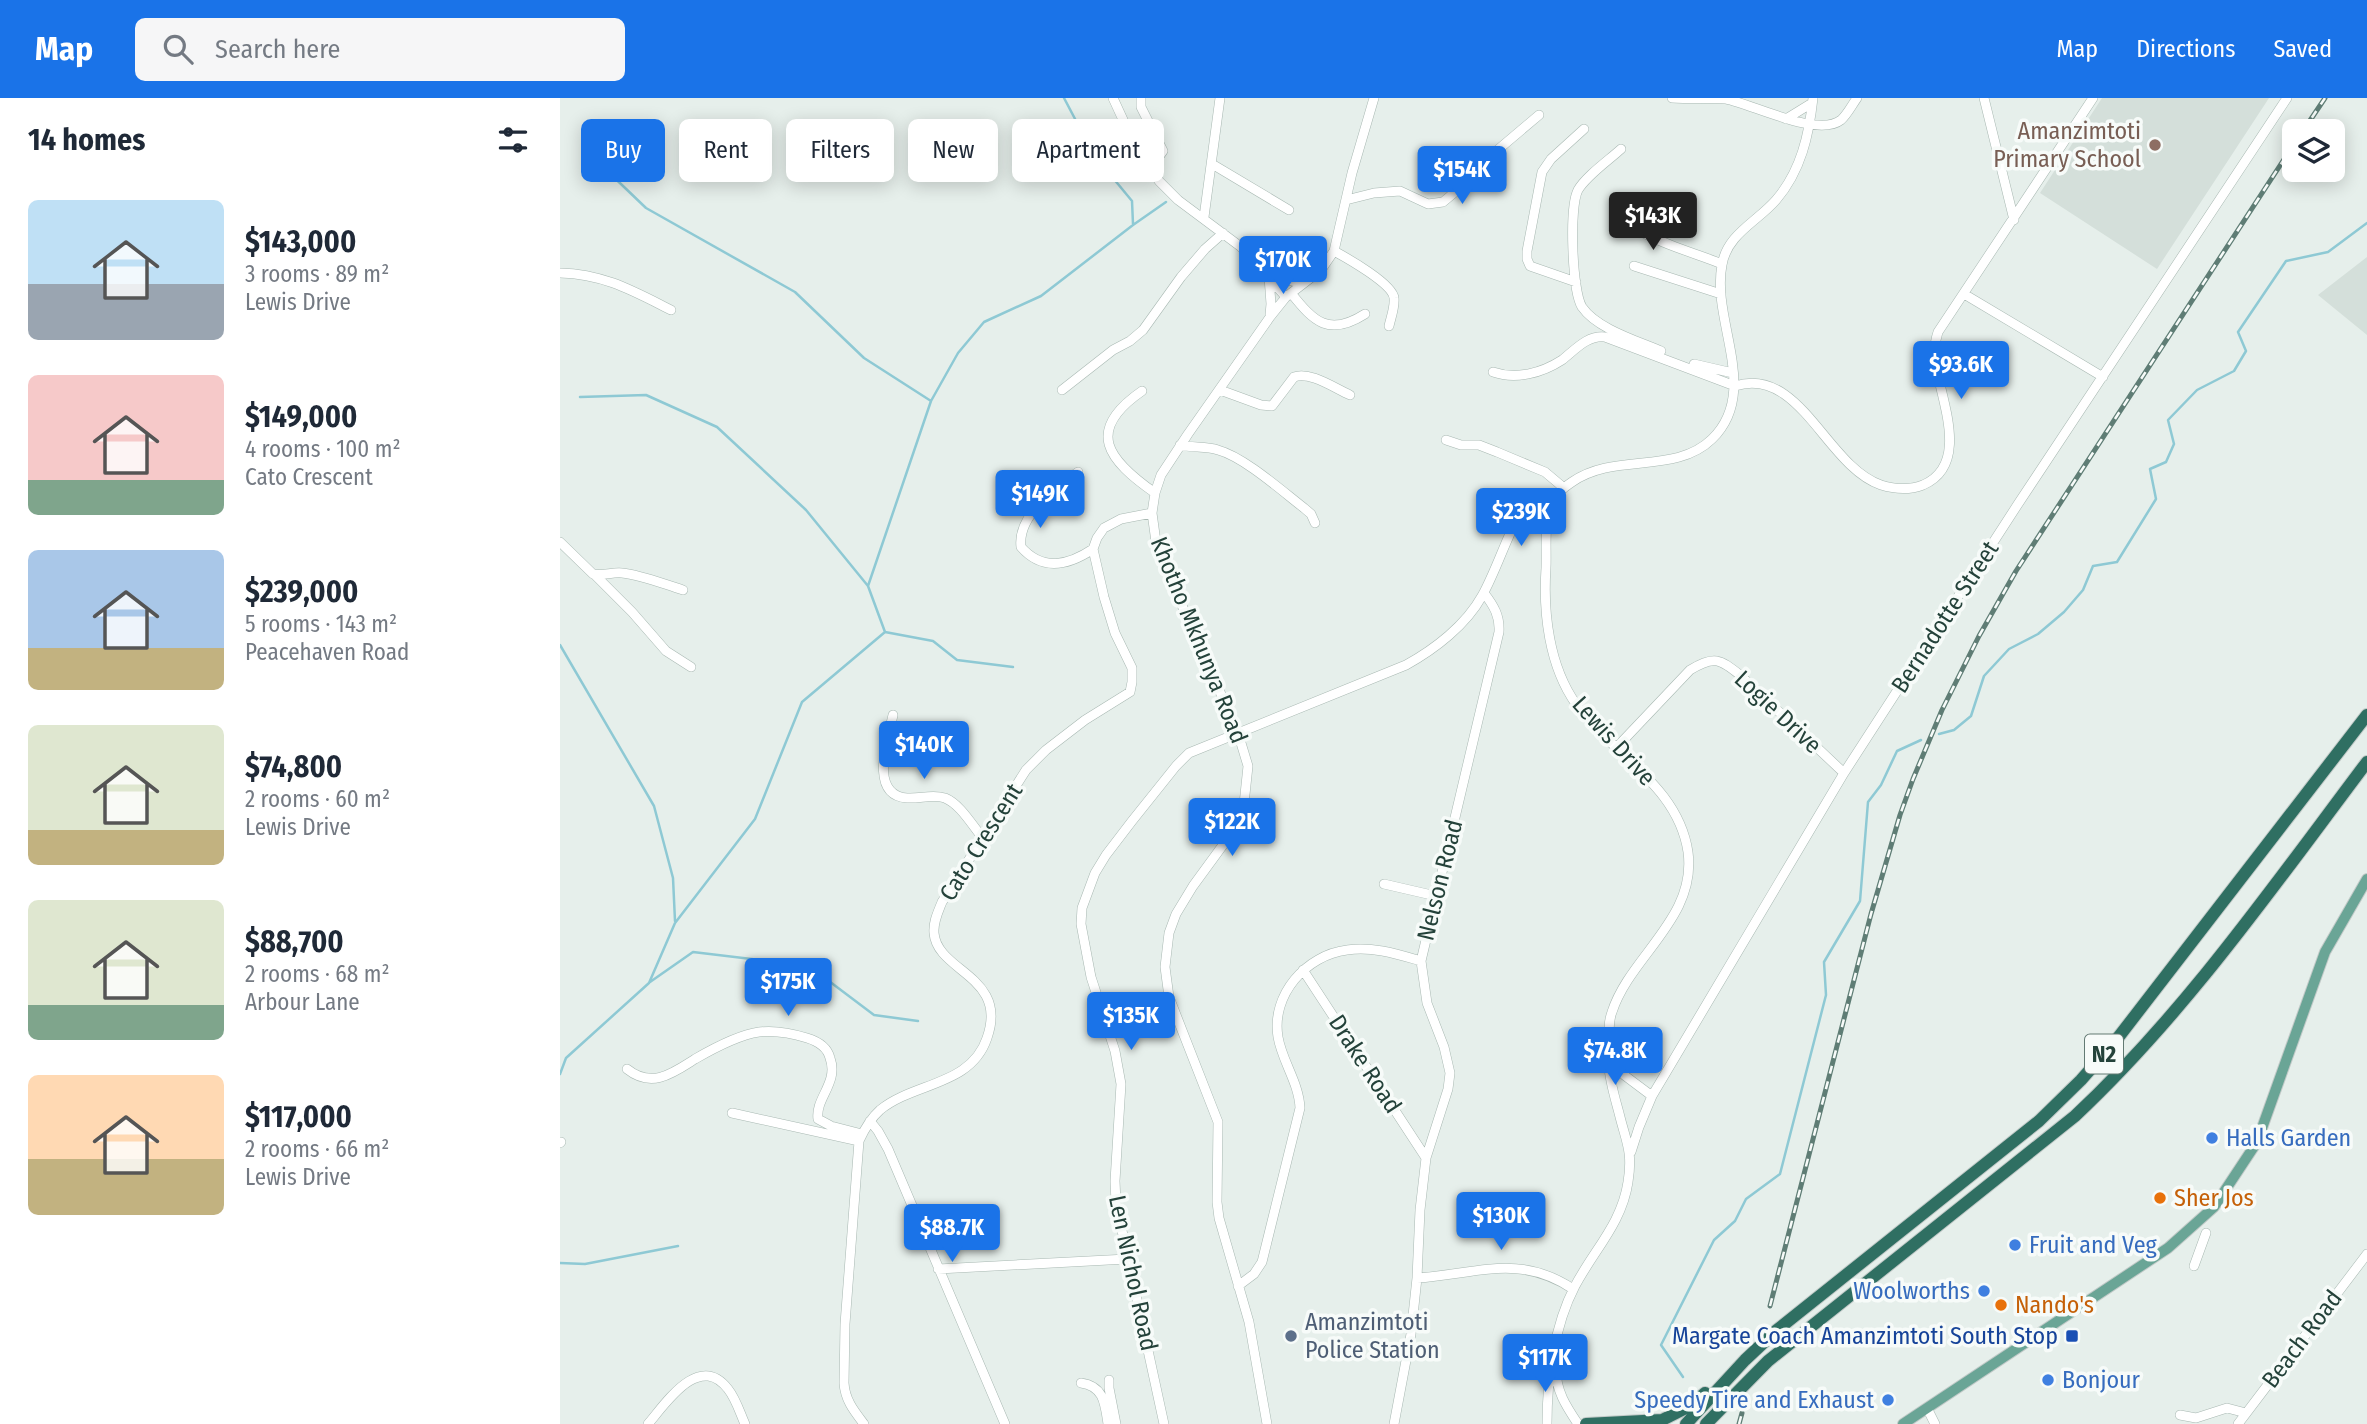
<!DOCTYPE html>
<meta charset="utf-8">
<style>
body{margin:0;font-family:"Fira Sans Condensed",sans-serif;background:#f6f6f7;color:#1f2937;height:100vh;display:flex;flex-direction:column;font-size:26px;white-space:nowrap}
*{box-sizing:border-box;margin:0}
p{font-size:23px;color:#747a83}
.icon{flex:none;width:38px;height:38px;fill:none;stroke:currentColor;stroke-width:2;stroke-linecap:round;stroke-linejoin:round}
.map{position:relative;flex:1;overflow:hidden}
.sheet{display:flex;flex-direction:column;background:#fff;width:560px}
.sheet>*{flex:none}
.hud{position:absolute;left:21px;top:21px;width:665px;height:63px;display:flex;gap:14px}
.buttons{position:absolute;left:1722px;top:21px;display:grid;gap:14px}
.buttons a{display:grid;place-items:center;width:63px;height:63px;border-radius:10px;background:#fff;box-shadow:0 4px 18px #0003;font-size:35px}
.price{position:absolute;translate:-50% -60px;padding:0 16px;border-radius:7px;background:#1a73e8;color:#fff;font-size:23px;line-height:46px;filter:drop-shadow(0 2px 4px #0008)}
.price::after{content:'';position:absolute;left:50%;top:42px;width:21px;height:16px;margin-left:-10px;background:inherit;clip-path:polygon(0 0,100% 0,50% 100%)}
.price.active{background:#222;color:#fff}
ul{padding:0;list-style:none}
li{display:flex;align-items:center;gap:21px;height:175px;padding:0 28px}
li span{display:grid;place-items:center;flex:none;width:196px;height:140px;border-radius:10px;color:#555}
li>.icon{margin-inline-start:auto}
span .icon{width:84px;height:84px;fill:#fffc;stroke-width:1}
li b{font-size:30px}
h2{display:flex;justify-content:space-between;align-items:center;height:84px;padding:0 28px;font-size:30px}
.pill{padding:0 24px;border-radius:10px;background:#fff;box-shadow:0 4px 18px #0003;font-size:24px;line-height:63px}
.pill.active{background:#1a73e8;color:#fff}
header{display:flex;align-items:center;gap:42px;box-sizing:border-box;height:98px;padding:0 35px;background:#1a73e8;color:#fff}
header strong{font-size:33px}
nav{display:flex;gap:38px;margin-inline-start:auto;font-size:24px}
.search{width:490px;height:63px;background:#f6f6f7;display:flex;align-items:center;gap:18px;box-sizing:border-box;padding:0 24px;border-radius:10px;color:#747a83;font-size:26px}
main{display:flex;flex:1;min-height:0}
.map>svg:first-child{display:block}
.built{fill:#d4dfda}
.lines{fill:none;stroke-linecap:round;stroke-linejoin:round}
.stream{stroke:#8ec9d4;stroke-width:2.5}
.minor-casing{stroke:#a8b8b2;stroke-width:10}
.major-casing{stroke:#c2cac8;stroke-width:12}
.highway-casing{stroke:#c2cac8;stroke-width:14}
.minor{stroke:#fff;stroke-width:9}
.major{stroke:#6aa596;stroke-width:10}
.highway{stroke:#2f6f62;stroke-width:12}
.rail-casing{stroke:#5f7d75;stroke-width:5}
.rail{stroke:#f7fbf9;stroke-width:2.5;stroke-dasharray:8;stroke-linecap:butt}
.education-dot{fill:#8d6e63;stroke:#f7fbf9;stroke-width:2.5}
.shop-dot{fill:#3f7fe0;stroke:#f7fbf9;stroke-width:2.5}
.food-dot{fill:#e8710a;stroke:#f7fbf9;stroke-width:2.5}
.service-dot{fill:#5c6f8a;stroke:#f7fbf9;stroke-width:2.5}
.transit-dot{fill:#1a4fb4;stroke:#f7fbf9;stroke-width:2.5}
.labels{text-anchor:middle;stroke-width:7;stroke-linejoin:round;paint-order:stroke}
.shield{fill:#f7fbf9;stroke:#637a73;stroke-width:2}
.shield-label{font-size:23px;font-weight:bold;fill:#24423a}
.education-label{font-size:24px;fill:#785e54;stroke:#f7fbf9;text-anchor:end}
.street-label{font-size:24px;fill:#24423a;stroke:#f7fbf9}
.shop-label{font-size:24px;fill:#366cbe;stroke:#f7fbf9;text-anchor:start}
.food-label{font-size:24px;fill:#c56008;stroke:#f7fbf9;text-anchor:start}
.service-label{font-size:24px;fill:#4e5e75;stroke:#f7fbf9;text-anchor:start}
.transit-label{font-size:24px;fill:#164399;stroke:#f7fbf9;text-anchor:end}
</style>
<header>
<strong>Map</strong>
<div class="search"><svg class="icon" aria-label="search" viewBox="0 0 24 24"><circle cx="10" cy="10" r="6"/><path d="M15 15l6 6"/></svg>Search here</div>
<nav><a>Map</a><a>Directions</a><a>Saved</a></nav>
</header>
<main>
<section class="sheet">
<h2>14 homes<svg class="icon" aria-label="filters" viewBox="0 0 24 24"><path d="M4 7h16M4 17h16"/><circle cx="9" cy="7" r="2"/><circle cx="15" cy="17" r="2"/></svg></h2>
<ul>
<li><span style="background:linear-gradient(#bfe0f5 60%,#9aa5b1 0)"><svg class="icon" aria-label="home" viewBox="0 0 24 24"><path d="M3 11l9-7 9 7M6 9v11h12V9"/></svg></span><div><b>$143,000</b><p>3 rooms · 89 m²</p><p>Lewis Drive</p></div></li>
<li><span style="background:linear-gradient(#f6c9c9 75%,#7fa58c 0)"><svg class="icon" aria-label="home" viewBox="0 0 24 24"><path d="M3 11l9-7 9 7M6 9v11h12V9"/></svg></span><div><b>$149,000</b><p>4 rooms · 100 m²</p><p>Cato Crescent</p></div></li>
<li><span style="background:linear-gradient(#a9c7e8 70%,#c2b280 0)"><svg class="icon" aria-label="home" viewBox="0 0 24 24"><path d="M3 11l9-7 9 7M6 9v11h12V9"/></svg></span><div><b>$239,000</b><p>5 rooms · 143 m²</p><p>Peacehaven Road</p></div></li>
<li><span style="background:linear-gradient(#dfe7d0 75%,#c2b280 0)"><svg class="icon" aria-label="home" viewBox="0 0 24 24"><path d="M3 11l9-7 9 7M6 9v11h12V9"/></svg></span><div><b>$74,800</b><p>2 rooms · 60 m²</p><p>Lewis Drive</p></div></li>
<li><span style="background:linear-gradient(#dfe7d0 75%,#7fa58c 0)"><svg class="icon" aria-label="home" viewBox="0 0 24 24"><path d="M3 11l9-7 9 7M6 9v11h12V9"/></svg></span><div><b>$88,700</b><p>2 rooms · 68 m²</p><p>Arbour Lane</p></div></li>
<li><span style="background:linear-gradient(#ffd9b3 60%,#c2b280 0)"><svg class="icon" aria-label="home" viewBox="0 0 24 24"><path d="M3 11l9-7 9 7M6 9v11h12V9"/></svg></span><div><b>$117,000</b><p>2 rooms · 66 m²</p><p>Lewis Drive</p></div></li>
</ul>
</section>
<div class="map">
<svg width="1807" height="1326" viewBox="0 0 1807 1326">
<rect width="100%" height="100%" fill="#e6efeb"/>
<path class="built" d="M1542,0H1709L1597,171L1480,95Z
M1807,159V237L1758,197Z"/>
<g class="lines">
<path class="stream" d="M504,0L534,57L572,103L573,126
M39,65L86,110L235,194L304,260L371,303
M20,299L86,297L157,329L246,412L308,488
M325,534L373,543L397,562L453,569
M0,547L94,708L113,780L115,823
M1379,636L1394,632L1411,618L1424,578L1449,551L1478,536L1504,514L1523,492L1533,468L1557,464L1596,401L1590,371L1606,364L1614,346L1608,322L1637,292L1674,273L1686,253L1678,234L1726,163L1768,154L1807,125
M90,884L133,854L249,868L314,917L358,923
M0,976L6,960L89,885L115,825L195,721L242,604L325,534L308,488L371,303L398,255L424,224L481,198L573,127L606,104
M0,1165L25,1166L118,1148
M1123,1279L1101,1247L1154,1142L1175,1123L1186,1101L1220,1076L1266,897L1264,864L1300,803L1308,704L1321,687L1337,653L1361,642"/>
<defs>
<path id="minor" d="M553,0L576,50L599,83L618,102L681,149L726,199
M581,0V9L603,53L598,60L585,64
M1112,0C1129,1 1152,0 1166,1C1192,6 1258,40 1281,22C1287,17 1292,7 1297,0
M1424,0L1454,122
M1226,21L1252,5
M1061,51C1049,62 1026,78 1018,92C1009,109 1012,193 1022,209C1037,231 1078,243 1101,253
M652,66L729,112
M786,102L814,95L840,93L868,106L883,104L895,94L908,77L979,17
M1065,108C1065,114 1065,120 1069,124C1081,140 1141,157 1162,166
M644,119L660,0
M774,153C787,160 833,186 834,200C835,209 831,219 829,228
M1074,168L1161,196
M0,175C44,176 73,193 111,212
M1016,184L970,168L967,161V153L982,74L991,61L1024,31
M731,195C754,224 769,239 805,216
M1404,196L1543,279
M710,217L711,206L709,179L743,185
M1134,266L1173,275
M933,274C956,282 982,275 1002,262C1015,252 1027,237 1045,239L1175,288C1240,267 1266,368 1321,387C1334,391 1350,392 1363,387C1412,366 1379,298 1375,261C1374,251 1375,243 1378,234L1533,0
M502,292L553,252L570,243L583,232L621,179L645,151L663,135
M660,292L701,307L712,308L734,279C750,273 774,290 790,297
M582,293C524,333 548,362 595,395
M886,342L901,347H919L937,354L985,374L1004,390
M620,347C633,350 646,348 658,352C684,359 722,393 744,410L751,416L755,425
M518,374C496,390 457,417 461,449C483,474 509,467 533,451
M0,444L33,476C43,478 52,474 62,475C82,477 103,486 123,492
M35,477L72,514L106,553L131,569
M333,617C328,641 308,697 347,700C360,701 372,696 385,700C400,706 412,727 422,739
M1056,650L1130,572C1154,557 1160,561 1180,577L1284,675
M824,786L876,798
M743,872L866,1060
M1051,954L1064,977L1092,998
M67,971C92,991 113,975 135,961C154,950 178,937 199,934C215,932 231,935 247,940C257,943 267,948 270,960C279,985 255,1000 258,1021L271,1028L302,1036
M172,1015L299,1043
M310,1023L318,1033L328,1051L445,1326
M0,1045L1,1044
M1071,1054L1079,1029L1092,998L1284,675L1458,406L1727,0
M1634,1168L1646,1135
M378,1171L567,1161
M857,1180C917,1176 959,1155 1013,1191
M678,1188L694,1176L702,1164L740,1010C739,985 722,963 718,939C711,897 746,857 787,852C812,848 837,856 861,863
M996,1271C996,1293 1006,1308 1018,1326
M549,1282V1290L556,1326
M521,1285C544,1288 545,1306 548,1326
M1367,1310L1375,1326
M1620,1317L1636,1320L1667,1310L1686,1315
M88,1326C106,1305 139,1254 168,1291C176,1301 180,1315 185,1326
M304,1326C294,1313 285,1302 284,1285L285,1226L299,1043C304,1032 311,1020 320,1012C354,984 411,988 427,940C449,878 377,874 374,835C373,824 378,814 382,804L466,672L486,652L525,622L570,594L572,584V570L555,535L544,499L533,451L537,440L544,430L561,421L592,415
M604,1326L556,1105L555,1083L561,986L555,953L531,879L521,826L522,810L535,775L546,757L572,723L616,668L629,655L846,567C875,551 906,527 922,498C938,469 947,436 964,408C974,399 982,400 994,400
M707,1326L689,1224L659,1120L657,1104L658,1024L609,899L605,869L609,835L616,816L633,788L671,736L684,706L688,668L678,635L606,471L596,444L592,415L595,395L601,377L628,336L710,219L726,199L761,172L774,153L792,75L814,0
M834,1326L851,1236L857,1180L860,1112L866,1060L888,991L890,975L884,949L867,905L861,863L939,534C940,518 934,508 924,495
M987,1326C987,1281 994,1228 1015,1188C1034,1152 1062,1125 1068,1084C1073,1053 1066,1044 1059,1015C1055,1000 1050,984 1049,969C1049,963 1050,958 1050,953C1050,939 1047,927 1052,914C1070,858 1137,820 1128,754C1118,687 1052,657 1016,606C989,568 983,515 986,470C987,449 983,418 994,400C998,394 1006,388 1012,384C1055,354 1115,377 1152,341C1201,293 1151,223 1162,167C1167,136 1197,124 1216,102C1241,73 1249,37 1253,0
M1678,1326L1807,1156"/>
<path id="major" d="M1343,1326L1608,1150L1654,1109L1697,1044L1765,854L1807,781"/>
<path id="highway" d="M1026,1326L1102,1322L1130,1308L1145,1295
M1126,1326L1185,1262L1217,1232L1479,1023L1521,982L1557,941L1807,617
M1146,1326L1208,1263L1515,1018C1626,914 1715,786 1807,664"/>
</defs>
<use href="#minor" class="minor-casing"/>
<use href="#major" class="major-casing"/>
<use href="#highway" class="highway-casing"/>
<use href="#minor" class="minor"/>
<use href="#major" class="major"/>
<use href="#highway" class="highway"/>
<defs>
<path id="rail" d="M1743,33L1765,0
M1210,1208L1311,816L1340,717L1353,681L1382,612L1419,538L1456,473L1734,46
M1179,1326L1182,1315"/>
</defs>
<use href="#rail" class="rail-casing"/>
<use href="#rail" class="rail"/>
</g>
<circle class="education-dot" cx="1595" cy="47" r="7"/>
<g class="shop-dot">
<circle cx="1652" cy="1040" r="7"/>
<circle cx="1455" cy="1147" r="7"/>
<circle cx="1424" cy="1193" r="7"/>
<circle cx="1488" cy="1282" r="7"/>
<circle cx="1328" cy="1302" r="7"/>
</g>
<g class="food-dot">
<circle cx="1600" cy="1100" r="7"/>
<circle cx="1441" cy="1207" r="7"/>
</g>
<circle class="service-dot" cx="731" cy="1238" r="7"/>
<rect class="transit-dot" x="1505" y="1231" width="14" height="14" rx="3.5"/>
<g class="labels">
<rect class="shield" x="1525" y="936.5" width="38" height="39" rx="5"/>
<g class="shield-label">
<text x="1544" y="964">N2</text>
</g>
<g class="education-label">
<text x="1581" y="41">Amanzimtoti<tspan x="1581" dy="28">Primary School</tspan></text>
</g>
<g class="street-label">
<text transform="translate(1385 519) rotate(-57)" y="8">Bernadotte Street</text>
<text transform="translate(639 542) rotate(68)" y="8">Khotho Mkhunya Road</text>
<text transform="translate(1218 614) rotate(43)" y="8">Logie Drive</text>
<text transform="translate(1054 643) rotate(48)" y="8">Lewis Drive</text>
<text transform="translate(421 744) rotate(-58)" y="8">Cato Crescent</text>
<text transform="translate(880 782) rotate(-76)" y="8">Nelson Road</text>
<text transform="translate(805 966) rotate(57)" y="8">Drake Road</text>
<text transform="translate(573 1175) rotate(78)" y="8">Len Nichol Road</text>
<text transform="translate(1742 1241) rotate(-53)" y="8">Beach Road</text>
</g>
<g class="shop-label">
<text x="1666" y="1048">Halls Garden</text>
<text x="1469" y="1155">Fruit and Veg</text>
<text x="1410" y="1201" text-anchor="end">Woolworths</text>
<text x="1502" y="1290">Bonjour</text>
<text x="1314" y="1310" text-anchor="end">Speedy Tire and Exhaust</text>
</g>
<g class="food-label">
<text x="1614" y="1108">Sher Jos</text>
<text x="1455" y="1215">Nando's</text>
</g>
<g class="service-label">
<text x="745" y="1232">Amanzimtoti<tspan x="745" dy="28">Police Station</tspan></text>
</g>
<g class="transit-label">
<text x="1498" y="1246">Margate Coach Amanzimtoti South Stop</text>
</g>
</g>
</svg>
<div class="buttons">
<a><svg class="icon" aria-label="layers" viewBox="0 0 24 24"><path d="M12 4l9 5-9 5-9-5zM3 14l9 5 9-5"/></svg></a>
</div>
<b class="price" style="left:902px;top:108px">$154K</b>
<b class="price active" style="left:1093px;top:154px">$143K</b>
<b class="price" style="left:723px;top:198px">$170K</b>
<b class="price" style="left:1401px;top:303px">$93.6K</b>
<b class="price" style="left:480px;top:432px">$149K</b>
<b class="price" style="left:961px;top:450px">$239K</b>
<b class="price" style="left:364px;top:683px">$140K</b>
<b class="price" style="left:672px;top:760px">$122K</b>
<b class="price" style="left:228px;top:920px">$175K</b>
<b class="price" style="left:571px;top:954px">$135K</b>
<b class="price" style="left:1055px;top:989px">$74.8K</b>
<b class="price" style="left:941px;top:1154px">$130K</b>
<b class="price" style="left:392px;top:1166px">$88.7K</b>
<b class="price" style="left:985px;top:1296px">$117K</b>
<div class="hud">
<a class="pill active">Buy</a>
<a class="pill">Rent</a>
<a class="pill">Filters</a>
<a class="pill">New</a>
<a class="pill">Apartment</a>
</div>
</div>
</main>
